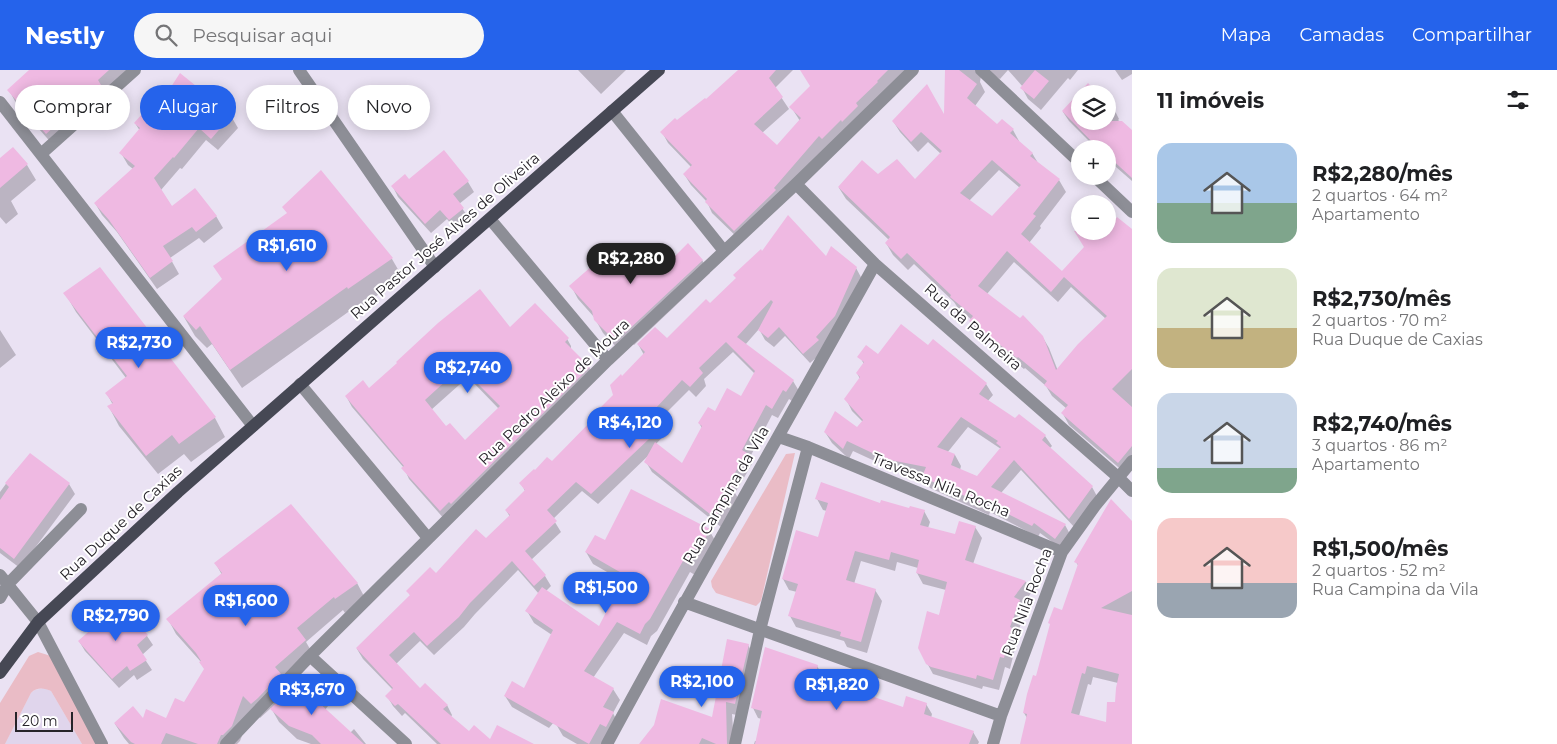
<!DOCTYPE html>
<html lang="pt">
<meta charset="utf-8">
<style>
body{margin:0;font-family:Montserrat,sans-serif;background:#f6f6f6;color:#202124;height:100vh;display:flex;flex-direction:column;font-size:19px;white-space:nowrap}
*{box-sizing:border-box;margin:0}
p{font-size:16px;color:#757577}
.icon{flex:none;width:28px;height:28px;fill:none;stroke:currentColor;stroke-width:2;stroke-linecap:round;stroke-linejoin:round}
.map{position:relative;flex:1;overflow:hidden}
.panel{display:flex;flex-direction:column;background:#fff;width:425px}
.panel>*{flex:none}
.hud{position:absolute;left:15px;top:15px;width:475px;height:45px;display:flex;gap:10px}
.fabs{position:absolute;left:1071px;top:15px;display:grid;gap:10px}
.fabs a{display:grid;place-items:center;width:45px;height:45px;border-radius:50%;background:#fff;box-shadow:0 2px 12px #0003;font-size:25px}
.scale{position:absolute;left:15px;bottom:12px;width:58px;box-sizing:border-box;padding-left:5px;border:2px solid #262329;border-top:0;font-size:14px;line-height:18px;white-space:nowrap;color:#262329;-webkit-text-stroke:4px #fff;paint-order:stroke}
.price{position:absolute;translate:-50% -42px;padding:0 11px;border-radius:18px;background:#2563eb;color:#fff;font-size:16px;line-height:32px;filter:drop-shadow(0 1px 2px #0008)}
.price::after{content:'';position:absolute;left:50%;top:30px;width:15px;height:11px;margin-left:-8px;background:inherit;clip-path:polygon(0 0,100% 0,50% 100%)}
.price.on{background:#222;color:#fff}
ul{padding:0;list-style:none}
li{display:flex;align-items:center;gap:15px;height:125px;padding:0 25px}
li span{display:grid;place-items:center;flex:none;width:140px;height:100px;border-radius:15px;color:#555}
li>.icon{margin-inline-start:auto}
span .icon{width:60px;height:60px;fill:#fffc;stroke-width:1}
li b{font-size:21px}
h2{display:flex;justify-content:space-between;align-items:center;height:60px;padding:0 25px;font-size:21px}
.tag{padding:0 18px;border-radius:22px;background:#fff;box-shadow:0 2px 12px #0003;font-size:18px;line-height:45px}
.tag.on{background:#2563eb;color:#fff}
header{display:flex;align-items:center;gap:30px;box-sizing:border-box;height:70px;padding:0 25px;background:#2563eb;color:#fff}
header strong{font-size:24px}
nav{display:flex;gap:28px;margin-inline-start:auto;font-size:18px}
.search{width:350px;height:45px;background:#f6f6f6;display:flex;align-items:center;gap:12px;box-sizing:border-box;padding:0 18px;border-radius:28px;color:#757577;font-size:19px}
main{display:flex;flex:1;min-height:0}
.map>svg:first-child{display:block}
.built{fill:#e0d5ec}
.green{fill:#eabcc6}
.shadow{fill:#0003;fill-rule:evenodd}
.building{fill:#efb9e2;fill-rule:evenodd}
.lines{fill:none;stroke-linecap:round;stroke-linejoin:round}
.minor{stroke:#8d8e96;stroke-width:12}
.primary{stroke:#464854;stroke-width:12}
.labels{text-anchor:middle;stroke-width:4;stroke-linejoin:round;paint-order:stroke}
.street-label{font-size:15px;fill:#262329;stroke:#fff}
</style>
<header>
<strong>Nestly</strong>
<div class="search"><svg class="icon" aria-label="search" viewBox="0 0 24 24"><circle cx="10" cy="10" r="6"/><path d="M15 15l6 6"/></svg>Pesquisar aqui</div>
<nav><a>Mapa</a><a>Camadas</a><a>Compartilhar</a></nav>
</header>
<main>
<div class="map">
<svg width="1132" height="674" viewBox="0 0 1132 674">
<rect width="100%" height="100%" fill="#eae2f3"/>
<path class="built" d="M44,618L51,621L82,674H5L31,623L35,620Z"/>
<path class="green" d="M795,383L761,531L756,536L716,523L712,517L711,511L786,384Z
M38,582L51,586L95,670V674H82L51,621C44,618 37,617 31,623L5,674H0V633L29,586Z"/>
<path class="shadow" d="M31,0H130L54,76L16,33L9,20Z
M578,0H626L601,24Z
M739,0H793L775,18L789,39L762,63L777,77L800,51L791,37L811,16L801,0H906L741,171L712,143L707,132L691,115L684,104L691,97L668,73L662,62L706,31Z
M946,0H1008L1000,9L990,3L981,6L980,12L985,22L975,36L997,56L1013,60L1019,71L1018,72L1032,83L1038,93L1059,110L1066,122L1040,156L1041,158L1029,173L1062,203L1108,161V153L1111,156L1132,161V395L1125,403L1069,355L1063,344L1067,339L1052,326L1046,316L1025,298L1024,299L977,262L971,251L972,250L958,238L954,232L914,194L908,200L893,185L886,173L889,170L846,129L839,118L878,106L915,111L941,84L928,72L918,82L900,62L893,51L945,49ZM999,100L1020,118L992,148L969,131ZM1014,192L1058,232L1071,217L1106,249L1058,301L1049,278L1042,266L987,224Z
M1008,0H1078L1070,10L1068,8L1041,40L1028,29L1022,18L1023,17Z
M1115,0H1132V4L1122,10Z
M1080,24V51H1108V34L1114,39L1119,49L1118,50L1132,61V111L1108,90V79H1097L1069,51L1063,42Z
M158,39L231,46L238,58L218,80L206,70L182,99L180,98L161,120L172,137L216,146L223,158L204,173L199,168L170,188L179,204L157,219L117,162L102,145L95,133L133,99L128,95L121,83L140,61L135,53Z
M444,82L468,112L474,122L459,134L469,148L455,159L447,149L431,163L398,127L393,117L409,110Z
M0,88L27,95L36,110L11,131L18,144L6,154L0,147Z
M321,102L392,189L403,208L360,237L358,235L242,318L212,274L207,278L195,266L184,247L223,210L288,144Z
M762,183L826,188L856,198L862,209L824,281L810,293L785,266L774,277L765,270L759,259L745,275L793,311L799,321L792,331L789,329L778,348L772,345L749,389L752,394L735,423L738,428L721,457L652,402L646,392L650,384L598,434L582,421L553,449L561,462L531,490L545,506L551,516L546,521L599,558L623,511L593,494L586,482L605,472L709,460L716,472L695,505L690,502L657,561L651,566L647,575L624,563L593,608L613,619L620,630L613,643L619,655L602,674H577L563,666L556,654L559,646L549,658L512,637L505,626L525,620L552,565L534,553L527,541L539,524L518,500L475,544L464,557L434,585L420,571L396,594L420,620L447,635L452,645L451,647L469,663L491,671L526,674H437L405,643L402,646L393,636L387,626L393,620L363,589L357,579L411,527L408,521L436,505L486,470L510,447L506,440L525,421L521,413L552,393L599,345L614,325L622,308L644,285L638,274L667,270L710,235ZM733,282L755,304L741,328L699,353L702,358L683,395L656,374L670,359L662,347L689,320L696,327L706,316L704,309Z
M702,190L710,203L634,275L632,273L622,283L603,263L594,247L578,229L571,216L631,192L667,194Z
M65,223L215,348L225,367L191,392L184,384L158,404L119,356L109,337L113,335L107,324L126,308L76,242Z
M510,259L565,265L571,276V279L589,297L595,308L446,451L409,409L404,398L352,337L346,326L369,319ZM468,307L499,339L465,372L446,358L431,340Z
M0,260L16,285L0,298Z
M933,271L986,314L993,325L987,332L1015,350L1045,366L1052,376L1050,378L1092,417L1098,428L1076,459L1021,400L1001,423L1065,455L1071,466L1062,479L1040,463L1038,467L990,442L989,445L930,418L923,407L924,406L892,399L853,381L849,389L832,373L825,362L857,359L863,352L852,341L846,329L860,309L857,303L864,294L861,289L928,277ZM968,357L1001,379L978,407L960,400L961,396L955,385L947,383Z
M16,400L69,414L75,424L20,498L0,483V422Z
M817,429L881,434L924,441L930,452L928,458L956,465L975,457L982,468L973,494L1026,512L1032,522L1022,535L1025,542L1016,568L1017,570L1010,599L1005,597L999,620L983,616L982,619L933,604L927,593L946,520L923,514L917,503L918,498L897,492L895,501L861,491L854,514L875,520L882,531L867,583L847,577L844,571L796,557L790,546L797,522L789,520L783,509L819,469L827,441L823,440Z
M1132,453V674H1021L1027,648L1024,643L1079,497L1076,492ZM1093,607L1118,613L1117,633L1107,654L1079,646L1088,614L1091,615Z
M216,494L357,513L365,528L345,543L343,540L306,572L314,586L284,611L290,621L321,624L328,636L325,640L350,663L354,659L366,674H311L297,669L279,652L271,638L260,648L252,639L240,671L237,674H129L124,668L115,654L166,649L185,634L205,600L201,592L176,564L168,549L222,505Z
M120,535L147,566L153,575L142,585L152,600L137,610L134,605L119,618L85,581L79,571Z
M748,575L755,587L742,646L732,644L734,674H642L713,649Z
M817,596L823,606L821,613L904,638L926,634L932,644L931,648L973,662L979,672L978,674H754L755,671H757L762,649L758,648L753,638Z"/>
<path class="building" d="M29,0H109L98,10L101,15L46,64L7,20Z
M738,0H776L769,8L783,27L754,54L777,75L801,48L789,37L810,16L800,0H888L877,11L878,12L856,33L858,36L842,52L841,50L822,69L819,66L774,118L776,120L734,161L705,132L707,129L683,104L692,95L660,62L675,48L677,50L705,28L706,29Z
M945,0H959L977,14L967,28L997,54L1002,49L1014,59L1010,63L1033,83L1030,86L1060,109L1033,144L1036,146L1021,164L1062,201L1084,177L1074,161H1108L1117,147L1132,159V299L1112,319L1132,337V376L1118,393L1061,343L1068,335L1044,315L1047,311L1018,287L1017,288L969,251L973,246L950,227L951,225L907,183L901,189L885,173L890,167L838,117L862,90L878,104L897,89L915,109L942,81L921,62L911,72L892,51L927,14L944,44ZM992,90L1021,115L992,146L960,123ZM1007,181L1051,222L1064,207L1107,246L1078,274L1056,300L1043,266L1023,245L1020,248L978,216Z
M1035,0L1049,11L1034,29L1020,18Z
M180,3L232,45L211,69L199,58L174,88L173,87L154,108L172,136L195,118L217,146L196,162L192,157L163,176L173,191L150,208L109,150L94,133L135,96L119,83L140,58L134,53L153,32L158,37Z
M1088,13L1099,24H1080V51H1122L1132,60V108L1108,86V79H1099L1062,41Z
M13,77L28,94L0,118V88Z
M444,80L469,111L453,124L464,138L449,150L440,140L425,154L391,116L405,104L409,109Z
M321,100L393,188L348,219L347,217L230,300L200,256L196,260L183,246L222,209L213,196L287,143L282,137Z
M788,145L826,186L831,176L857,197L835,246L816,267L819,270L803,284L779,257L768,268L758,260L773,232L771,230L737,267L794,310L786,322L783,320L772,339L766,335L742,380L747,383L728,414L733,417L715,448L644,392L655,372L682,393L702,356L698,353L708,337L715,341L727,318L741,326L755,301L726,272L699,298L703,303L690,317L682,310L655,339L665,348L648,366L650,368L591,424L576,412L547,440L557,451L525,481L546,505L534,516L512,491L470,533L459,547L427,576L414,562L389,585L420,618L425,613L448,635L443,639L469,661L474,655L490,669L497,655L534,674H441L398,634L395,636L385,626L393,618L356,578L410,525L406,521L430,497L436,503L476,459L486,468L510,445L505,440L525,420L519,413L534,399L535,400L547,387L552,391L598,344L596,342L613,325L610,315L621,304L622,306L645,282L637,274L655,257L667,268L706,229L710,233L736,208L733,205L761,179L762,181Z
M648,173L668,193L688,173L703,190L625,263L624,261L614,270L594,250L592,241L569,216L616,175L631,190Z
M100,197L216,347L179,374L172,365L146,386L107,336L113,333L105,323L127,306L63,223Z
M480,219L510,257L535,233L569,268L565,272L590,297L451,434L449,432L440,441L401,398L404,396L345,326L363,310L369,318L397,293L396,292L438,253ZM461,297L500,336L465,370L450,353L446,356L425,330Z
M901,254L928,275L933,269L987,313L979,324L1015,348L1019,344L1046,365L1042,370L1093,416L1069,449L1014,390L991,417L1066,454L1055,469L1034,453L1032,456L984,432L983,434L922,407L926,397L885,389L847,371L843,379L824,362L835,341L857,357L863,350L844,329L860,307L856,303L864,292L857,287L866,275L878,284ZM961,347L998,371L996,373L1001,377L977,406L951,395L955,384L937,377Z
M30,383L70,413L14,489L0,478V430L9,417L5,413Z
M821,412L880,433L881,430L909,438L910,436L925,440L920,455L955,464L959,451L976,456L965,490L1026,511L1014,527L1020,530L1010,557L1012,558L1004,588L1000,587L993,610L977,605L976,609L931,597L926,594L918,578L927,541L939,545L947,512L916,503L919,490L891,482L889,490L855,481L846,510L876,519L861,572L840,566L841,562L788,546L798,514L782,509L796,460L818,467L828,433L815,429Z
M631,419L710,459L702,475L698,474L688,494L683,491L650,549L645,554L640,564L617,552L584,601L614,618L603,637L614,642L606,657L600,654L589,674L504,626L512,611L524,618L553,560L525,541L542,517L599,556L625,505L585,482L595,465L605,470Z
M1111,429L1132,451V521L1101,538L1132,545V674H1020L1027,644L1023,643L1027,624L1033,605L1036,606L1050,554L1048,553L1054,537L1062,540L1078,494L1074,492ZM1087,596L1119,604L1116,618L1115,632H1107L1106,652L1071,643L1082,603L1085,604Z
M291,434L358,513L335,529L334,527L297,558L306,570L275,597L281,604L258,628L251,634L243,626L232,656L223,665H221L217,674H198L166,663L161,674H135L131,672L114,653L133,636L143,648L146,639L166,648L175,628L184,632L204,599L199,592L201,591L196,583L166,549L222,503L214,493Z
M121,533L148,565L137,575L147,590L130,601L127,596L112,609L78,571Z
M727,569L749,574L735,634L726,632L727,674H716L702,668L699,674H639L654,655L661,629L712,647Z
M765,577L818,595L814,610L851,619L903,637L906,626L927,633L924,644L974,661L969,674H755L762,641L751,638Z
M308,610L322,623L316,630L364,674H321L312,665L289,656L270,639L293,616L298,621Z"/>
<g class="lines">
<path class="minor" d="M299,0L435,197
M981,0L1080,93
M0,32L253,356
M612,41L724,181
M41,84L135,0
M1094,106L1132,142
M796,114L875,194L1119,408L1132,421
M490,149L608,290
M300,314L428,468
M808,377L1062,482
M0,505L38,552L102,674
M0,528L8,514L81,439
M684,532L1001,646
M310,586L406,674
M226,674L310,586L608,290L796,114L913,0
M607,674C694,513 786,354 875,194
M735,674L760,560L808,377L779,367
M993,674L1001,646L1062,482L1095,436L1132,391"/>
<path class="primary" d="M0,603L38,552L178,422L659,0"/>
</g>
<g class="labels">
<g class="street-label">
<text transform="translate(445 166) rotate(-41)" y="5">Rua Pastor José Alves de Oliveira</text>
<text transform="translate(973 257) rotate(41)" y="5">Rua da Palmeira</text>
<text transform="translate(554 322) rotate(-44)" y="5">Rua Pedro Aleixo de Moura</text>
<text transform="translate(941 415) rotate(22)" y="5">Travessa Nila Rocha</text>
<text transform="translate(726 425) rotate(-60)" y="5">Rua Campina da Vila</text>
<text transform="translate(121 453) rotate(-43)" y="5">Rua Duque de Caxias</text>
<text transform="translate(1027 532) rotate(-69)" y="5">Rua Nila Rocha</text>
</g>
</g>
</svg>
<div class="fabs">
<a><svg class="icon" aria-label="layers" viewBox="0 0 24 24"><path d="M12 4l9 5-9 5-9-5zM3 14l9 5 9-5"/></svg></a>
<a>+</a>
<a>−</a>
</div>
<div class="scale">20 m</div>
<b class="price" style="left:287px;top:202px">R$1,610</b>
<b class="price on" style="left:631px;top:215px">R$2,280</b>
<b class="price" style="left:139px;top:299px">R$2,730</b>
<b class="price" style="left:468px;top:324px">R$2,740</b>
<b class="price" style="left:630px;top:379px">R$4,120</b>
<b class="price" style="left:606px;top:544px">R$1,500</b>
<b class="price" style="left:246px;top:557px">R$1,600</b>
<b class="price" style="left:116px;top:572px">R$2,790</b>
<b class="price" style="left:702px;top:638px">R$2,100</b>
<b class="price" style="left:837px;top:641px">R$1,820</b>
<b class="price" style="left:312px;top:646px">R$3,670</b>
<div class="hud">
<a class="tag">Comprar</a>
<a class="tag on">Alugar</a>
<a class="tag">Filtros</a>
<a class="tag">Novo</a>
</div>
</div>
<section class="panel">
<h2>11 imóveis<svg class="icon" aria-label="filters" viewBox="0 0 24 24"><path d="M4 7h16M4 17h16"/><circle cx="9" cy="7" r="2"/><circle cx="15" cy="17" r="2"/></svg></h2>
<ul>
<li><span style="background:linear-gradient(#a9c7e8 60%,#7fa58c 0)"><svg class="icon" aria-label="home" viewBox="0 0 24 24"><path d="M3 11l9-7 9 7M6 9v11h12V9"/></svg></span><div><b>R$2,280/mês</b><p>2 quartos · 64 m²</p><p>Apartamento</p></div></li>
<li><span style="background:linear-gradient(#dfe7d0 60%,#c2b280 0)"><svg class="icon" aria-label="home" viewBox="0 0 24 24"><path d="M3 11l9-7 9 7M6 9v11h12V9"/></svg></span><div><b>R$2,730/mês</b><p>2 quartos · 70 m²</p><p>Rua Duque de Caxias</p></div></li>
<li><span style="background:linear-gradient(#c9d6e8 75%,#7fa58c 0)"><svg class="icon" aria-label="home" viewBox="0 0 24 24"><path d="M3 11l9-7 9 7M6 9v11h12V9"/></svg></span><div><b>R$2,740/mês</b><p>3 quartos · 86 m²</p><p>Apartamento</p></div></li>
<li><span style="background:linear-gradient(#f6c9c9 65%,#9aa5b1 0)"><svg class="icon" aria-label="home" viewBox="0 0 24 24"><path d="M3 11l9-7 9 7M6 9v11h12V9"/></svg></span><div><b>R$1,500/mês</b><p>2 quartos · 52 m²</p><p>Rua Campina da Vila</p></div></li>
</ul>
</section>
</main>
